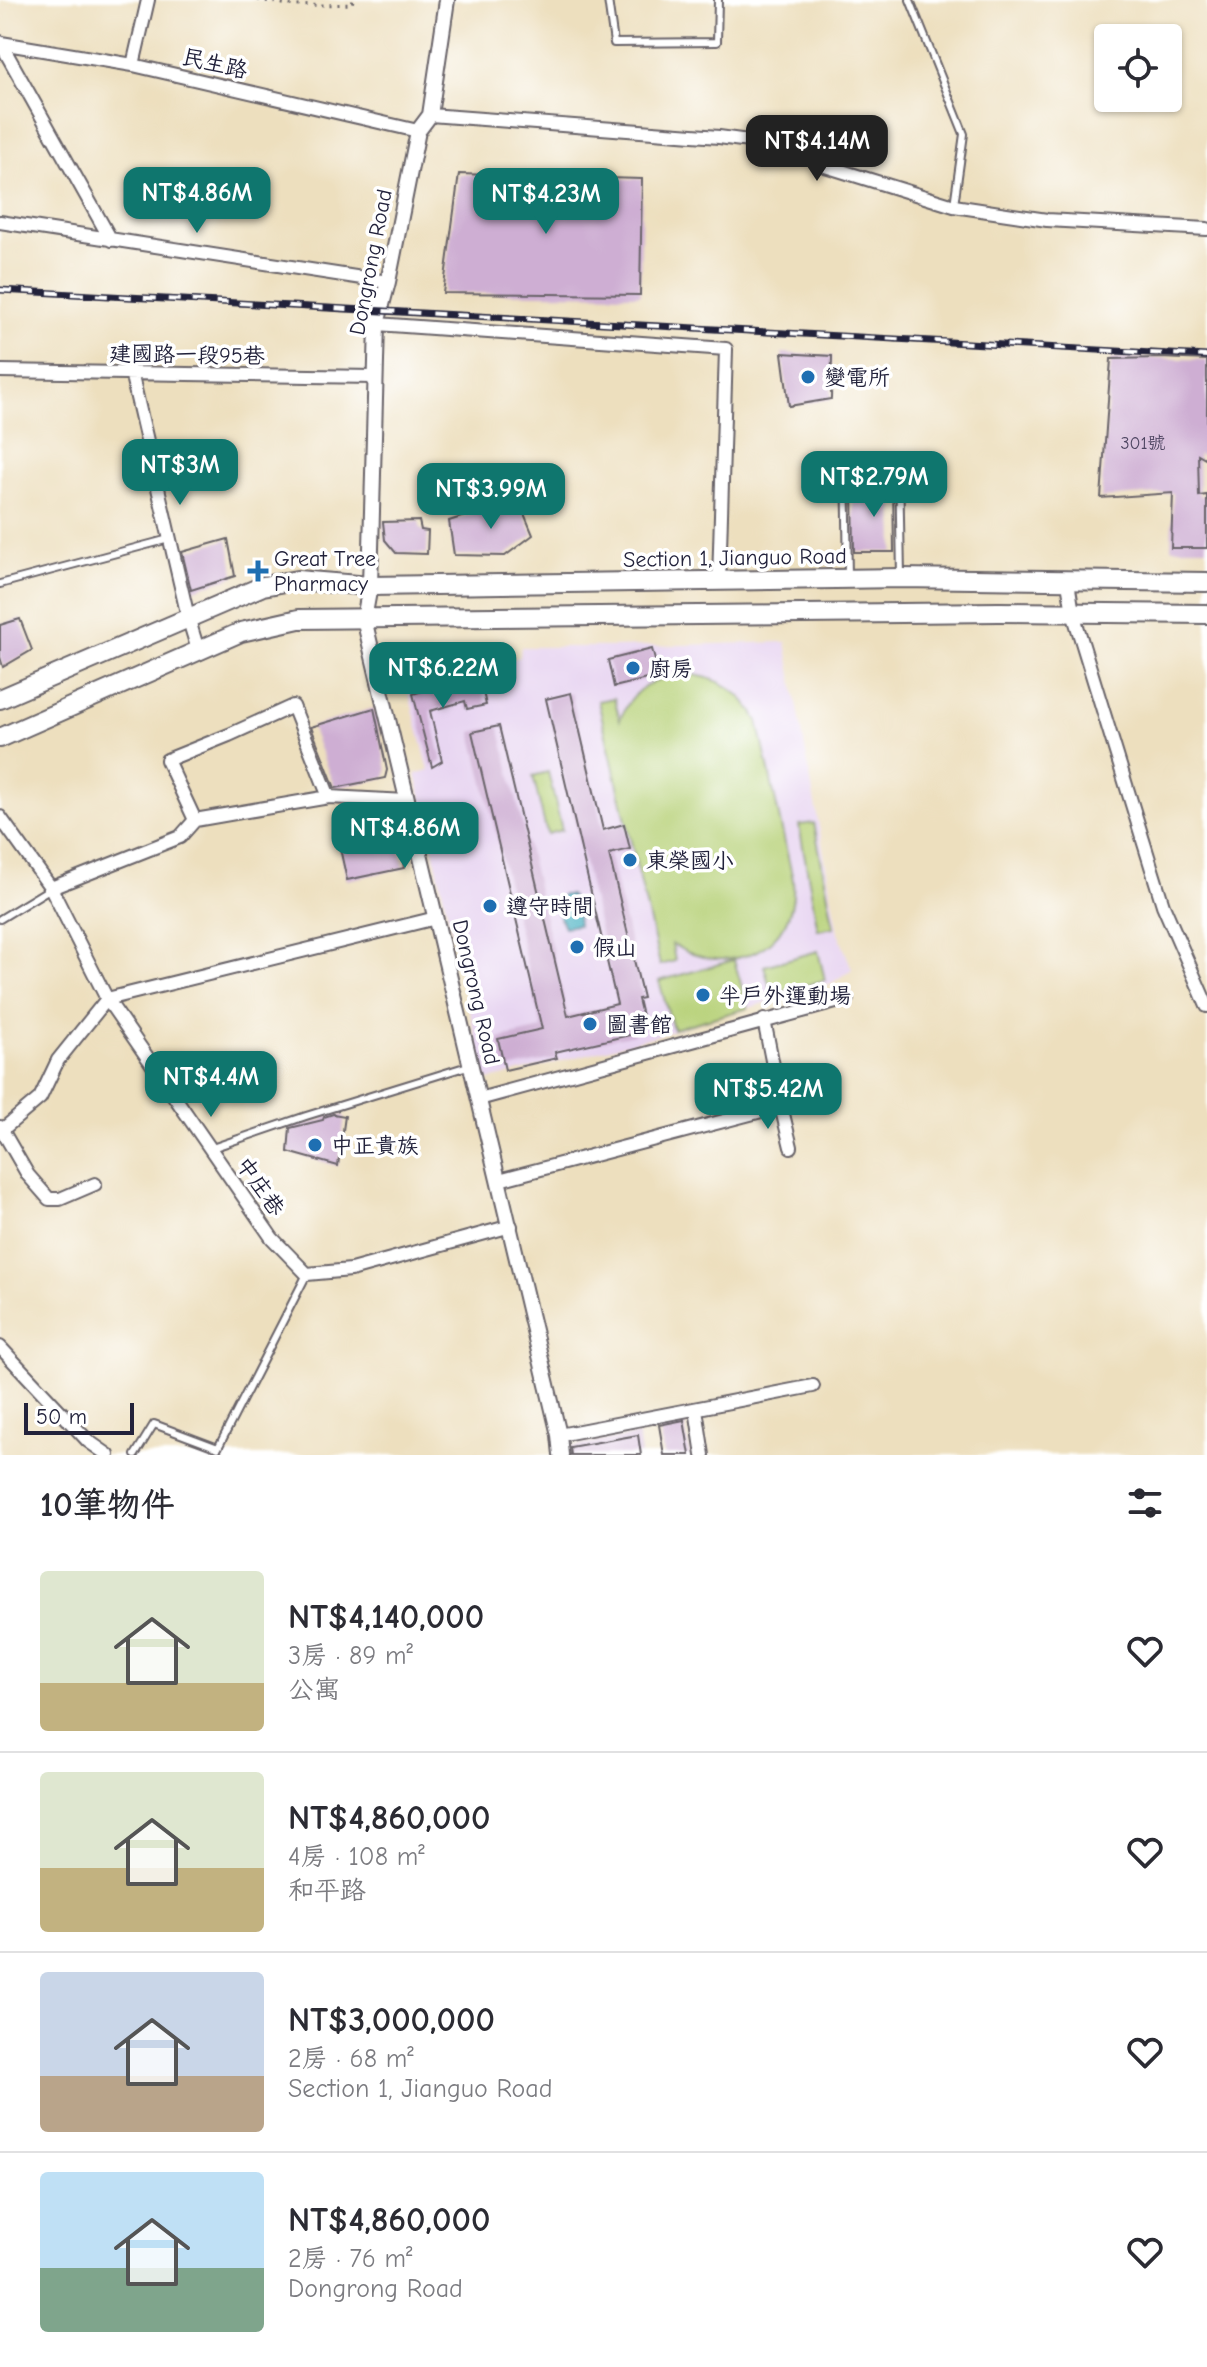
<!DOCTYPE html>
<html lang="zh-TW">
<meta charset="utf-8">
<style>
body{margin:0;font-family:"Comic Neue","LXGW WenKai TC",sans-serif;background:#f7f7f7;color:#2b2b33;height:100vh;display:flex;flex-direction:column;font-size:30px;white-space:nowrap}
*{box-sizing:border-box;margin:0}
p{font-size:26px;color:#7c7c81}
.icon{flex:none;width:44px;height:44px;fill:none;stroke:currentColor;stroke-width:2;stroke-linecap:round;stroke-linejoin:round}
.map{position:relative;height:1455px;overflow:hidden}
.panel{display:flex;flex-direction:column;background:#fff;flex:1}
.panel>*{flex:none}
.buttons{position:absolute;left:1094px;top:24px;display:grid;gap:16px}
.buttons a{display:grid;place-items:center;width:88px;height:88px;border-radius:8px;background:#fff;box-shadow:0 2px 6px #0004;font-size:40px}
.scale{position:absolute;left:24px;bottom:20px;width:110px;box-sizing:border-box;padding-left:8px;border:4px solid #22223b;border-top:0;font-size:22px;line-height:28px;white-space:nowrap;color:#22223b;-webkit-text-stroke:6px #fff;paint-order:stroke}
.price{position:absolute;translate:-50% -68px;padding:0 18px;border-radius:16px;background:#0f766e;color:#fff;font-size:26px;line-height:52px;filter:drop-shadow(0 2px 4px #0008)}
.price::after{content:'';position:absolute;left:50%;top:48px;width:24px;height:18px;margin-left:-12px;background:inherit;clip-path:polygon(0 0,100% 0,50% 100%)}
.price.active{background:#222;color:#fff}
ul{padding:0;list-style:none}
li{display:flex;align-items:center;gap:24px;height:200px;padding:0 40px}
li+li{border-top:2px solid #e1e1e2}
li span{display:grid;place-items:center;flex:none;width:224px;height:160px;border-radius:8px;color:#555}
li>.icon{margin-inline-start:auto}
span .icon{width:96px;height:96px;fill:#fffc;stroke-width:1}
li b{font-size:34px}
h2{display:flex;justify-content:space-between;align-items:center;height:96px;padding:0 40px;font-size:34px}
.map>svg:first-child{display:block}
.built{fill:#e6d2f0}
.green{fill:#b6d076;stroke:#6c7958;stroke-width:2}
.water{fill:#41adc0;stroke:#32687e;stroke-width:2}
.building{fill:#ceaed3}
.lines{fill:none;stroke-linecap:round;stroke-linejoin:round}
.service-casing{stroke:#696469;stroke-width:10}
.minor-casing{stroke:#696469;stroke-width:16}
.tertiary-casing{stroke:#696469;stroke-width:18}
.primary-casing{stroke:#696469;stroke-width:22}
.path{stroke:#696469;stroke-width:3;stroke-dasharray:2 6;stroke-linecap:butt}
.service{stroke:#fff;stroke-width:6}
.minor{stroke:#fff;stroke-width:12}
.tertiary{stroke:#fff;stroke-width:14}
.primary{stroke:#fff;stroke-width:18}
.rail-casing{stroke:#22223b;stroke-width:7}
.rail{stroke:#fff;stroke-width:4;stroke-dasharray:12;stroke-linecap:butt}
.poi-dot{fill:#1f6fb2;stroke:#fff;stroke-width:3}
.labels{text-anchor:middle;stroke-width:7;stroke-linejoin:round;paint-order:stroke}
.number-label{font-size:18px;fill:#4d4561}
.street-label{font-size:22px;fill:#22223b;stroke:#fff}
.poi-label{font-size:22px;fill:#22223b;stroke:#fff;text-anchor:start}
</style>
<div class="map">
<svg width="1207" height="1455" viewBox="0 0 1207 1455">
<rect width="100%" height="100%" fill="#fff"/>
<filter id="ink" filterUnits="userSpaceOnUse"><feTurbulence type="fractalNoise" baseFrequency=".0125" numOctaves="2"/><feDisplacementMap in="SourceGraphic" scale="16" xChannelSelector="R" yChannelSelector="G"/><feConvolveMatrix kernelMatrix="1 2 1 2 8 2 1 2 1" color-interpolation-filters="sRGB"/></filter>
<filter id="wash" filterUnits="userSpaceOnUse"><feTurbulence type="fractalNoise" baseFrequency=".006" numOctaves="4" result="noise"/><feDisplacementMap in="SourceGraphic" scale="32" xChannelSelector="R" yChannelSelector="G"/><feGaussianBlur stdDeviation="1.8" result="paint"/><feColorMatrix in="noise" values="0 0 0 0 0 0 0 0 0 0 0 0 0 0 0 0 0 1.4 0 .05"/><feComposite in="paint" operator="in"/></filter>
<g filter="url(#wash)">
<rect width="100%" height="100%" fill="#eddfbe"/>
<path class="built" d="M786,642L838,933L852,969L832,983L652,1037L489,1080L484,1074L416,774L429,770L408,691L520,657L521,647H616Z"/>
<path class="green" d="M683,674C718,676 742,690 758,721L793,880C799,950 727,980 672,944L675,961L660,965L598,701L614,698L620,720C633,687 649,681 683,674Z
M548,772L562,830L547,834L533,776Z
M814,823L834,927L818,930L799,825Z
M818,951L825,980L772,994L764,966Z
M734,960L748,1008L673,1029L659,981Z"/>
<path class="water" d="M562,895H570L577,910L578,925L564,927L558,914L557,902Z"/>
<g id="blocks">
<path class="building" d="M459,174L642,179L640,295L443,293Z
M782,353L832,356L831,399L789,406Z
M1160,358L1207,360V459L1198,454L1199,496L1207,495V548H1171L1173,493L1101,498L1111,359Z
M893,485L894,552H854L853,486Z
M518,499L533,535L505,556L454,555L449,521Z
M419,521L421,530L428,531L427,554L396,553L385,540L383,522Z
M228,539L235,576L191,590L182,552Z
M20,619L32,650L3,667L0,657V625Z
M652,649L659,676L614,687L608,660Z
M481,683L486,705L467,709L465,701L430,711L442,761L432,767L413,694L444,684L446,691Z
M571,693L603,830L624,824L630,849L609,854L643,998L638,999L642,1016L630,1018L634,1034L555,1052L557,1058L505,1070L498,1039L542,1029L472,732L499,726L568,1016L617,1004L546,699Z
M374,708L387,770L385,778L335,788L311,727Z
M366,818L399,842L404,868L347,880L335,826Z
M333,1114L345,1116L338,1166L288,1152L290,1128L323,1120L324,1117Z
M684,1420L690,1455H664L659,1425Z
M638,1435L641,1455H571L570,1447Z"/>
</g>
</g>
<g filter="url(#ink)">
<use href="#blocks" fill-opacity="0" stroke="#696469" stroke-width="2"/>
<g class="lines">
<defs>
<path id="service" d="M608,0L614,43L717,42L718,0
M910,0L964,134L954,205
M848,576L846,461L899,460L901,577
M0,584L169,539
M0,919L51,888
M212,1148L306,1116L471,1065
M135,1455L154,1424L218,1448L307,1274"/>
<path id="minor" d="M0,42L111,240
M1,43L133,65L418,131
M133,65L148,0
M430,115L719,137L801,148L822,165L954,206L1047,220L1207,229
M0,222L388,282
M377,324L726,349L719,582
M0,371L374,377
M131,372L188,617L198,650
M1068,582L1073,613L1163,905L1207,1006
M0,817L51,888L107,999L272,1238L307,1274L351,1270L511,1226
M195,820L329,797
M51,888L180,837L195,820L167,760L229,735L293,706L329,797L407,801
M479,1099L847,999
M781,1106L791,1147
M0,1127L2,1130L40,1098L58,1060L107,999L436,918
M2,1130L28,1175L49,1199H60L95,1184
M499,1180L781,1106L764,1020
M0,1347L88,1441L108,1455
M696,1409L703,1455
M559,1435L813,1386"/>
<path id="tertiary" d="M447,0L430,115L418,131L388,282L377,324L370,586L364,619L559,1435L561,1455"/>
<path id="primary" d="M0,699L263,586L297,580L370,586L901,578L1207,582
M0,738L241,632L299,619L999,612L1207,614"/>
</defs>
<use href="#service" class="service-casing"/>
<use href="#minor" class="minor-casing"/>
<use href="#tertiary" class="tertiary-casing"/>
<use href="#primary" class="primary-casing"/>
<path class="path" d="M258,0L295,6L352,4L353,0"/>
<use href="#service" class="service"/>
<use href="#minor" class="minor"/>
<use href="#tertiary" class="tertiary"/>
<use href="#primary" class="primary"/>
<defs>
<path id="rail" d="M0,290L1207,356"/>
</defs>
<use href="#rail" class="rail-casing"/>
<use href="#rail" class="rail"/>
</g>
</g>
<g class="poi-dot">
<circle cx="808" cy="377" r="8"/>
<path d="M254 559h8v8h8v8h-8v8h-8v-8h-8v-8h8z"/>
<circle cx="633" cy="668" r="8"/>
<circle cx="630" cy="860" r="8"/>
<circle cx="490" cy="906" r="8"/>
<circle cx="577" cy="947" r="8"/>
<circle cx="703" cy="995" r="8"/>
<circle cx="590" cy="1024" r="8"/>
<circle cx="315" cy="1145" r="8"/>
</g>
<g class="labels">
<g class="number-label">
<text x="1143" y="449">301號</text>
</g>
<g class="street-label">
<text transform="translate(215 63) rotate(13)" y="8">民生路</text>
<text transform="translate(370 262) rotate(-79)" y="8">Dongrong Road</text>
<text transform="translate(187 354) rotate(1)" y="8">建國路一段95巷</text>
<text transform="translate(735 557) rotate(-1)" y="8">Section 1, Jianguo Road</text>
<text transform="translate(477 992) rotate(77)" y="8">Dongrong Road</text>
<text transform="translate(261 1186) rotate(55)" y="8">中庄巷</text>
</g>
<g class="poi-label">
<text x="824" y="385">變電所</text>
<text x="274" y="566">Great Tree<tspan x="274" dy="25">Pharmacy</tspan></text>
<text x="649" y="676">廚房</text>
<text x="646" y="868">東榮國小</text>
<text x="506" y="914">遵守時間</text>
<text x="593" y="955">假山</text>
<text x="719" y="1003">半戶外運動場</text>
<text x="606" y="1032">圖書館</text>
<text x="331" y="1153">中正貴族</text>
</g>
</g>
</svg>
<div class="buttons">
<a><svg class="icon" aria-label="locate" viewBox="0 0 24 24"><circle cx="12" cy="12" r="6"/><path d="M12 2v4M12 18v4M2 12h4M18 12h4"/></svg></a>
</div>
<div class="scale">50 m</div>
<b class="price active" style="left:817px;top:183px">NT$4.14M</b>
<b class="price" style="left:197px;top:235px">NT$4.86M</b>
<b class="price" style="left:546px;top:236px">NT$4.23M</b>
<b class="price" style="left:180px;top:507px">NT$3M</b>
<b class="price" style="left:874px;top:519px">NT$2.79M</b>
<b class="price" style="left:491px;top:531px">NT$3.99M</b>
<b class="price" style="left:443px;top:710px">NT$6.22M</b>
<b class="price" style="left:405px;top:870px">NT$4.86M</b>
<b class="price" style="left:211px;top:1119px">NT$4.4M</b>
<b class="price" style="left:768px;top:1131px">NT$5.42M</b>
</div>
<section class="panel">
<h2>10筆物件<svg class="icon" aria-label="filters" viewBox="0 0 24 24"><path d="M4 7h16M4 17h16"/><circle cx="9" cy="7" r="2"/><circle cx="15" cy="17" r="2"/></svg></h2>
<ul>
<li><span style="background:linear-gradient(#dfe7d0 70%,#c2b280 0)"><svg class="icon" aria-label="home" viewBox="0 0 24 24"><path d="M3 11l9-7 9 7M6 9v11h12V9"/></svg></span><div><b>NT$4,140,000</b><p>3房 · 89 m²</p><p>公寓</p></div><svg class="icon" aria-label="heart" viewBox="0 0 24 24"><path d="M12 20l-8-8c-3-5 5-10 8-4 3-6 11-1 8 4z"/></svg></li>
<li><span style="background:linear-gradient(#dfe7d0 60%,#c2b280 0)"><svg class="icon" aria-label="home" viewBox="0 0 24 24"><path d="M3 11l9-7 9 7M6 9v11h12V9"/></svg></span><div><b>NT$4,860,000</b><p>4房 · 108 m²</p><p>和平路</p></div><svg class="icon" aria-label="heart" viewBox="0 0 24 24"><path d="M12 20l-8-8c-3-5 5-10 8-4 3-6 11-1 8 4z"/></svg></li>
<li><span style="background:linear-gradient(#c9d6e8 65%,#b9a48a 0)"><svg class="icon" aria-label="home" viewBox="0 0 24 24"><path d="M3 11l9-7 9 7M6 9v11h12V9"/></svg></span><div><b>NT$3,000,000</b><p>2房 · 68 m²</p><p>Section 1, Jianguo Road</p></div><svg class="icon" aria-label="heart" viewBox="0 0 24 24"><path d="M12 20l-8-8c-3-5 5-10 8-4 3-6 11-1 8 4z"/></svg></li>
<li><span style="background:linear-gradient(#bfe0f5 60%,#7fa58c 0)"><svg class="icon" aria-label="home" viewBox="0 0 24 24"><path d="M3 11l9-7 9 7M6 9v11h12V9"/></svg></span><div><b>NT$4,860,000</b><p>2房 · 76 m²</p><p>Dongrong Road</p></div><svg class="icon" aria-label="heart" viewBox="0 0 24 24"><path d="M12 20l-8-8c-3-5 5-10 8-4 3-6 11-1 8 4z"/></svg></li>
</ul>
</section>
